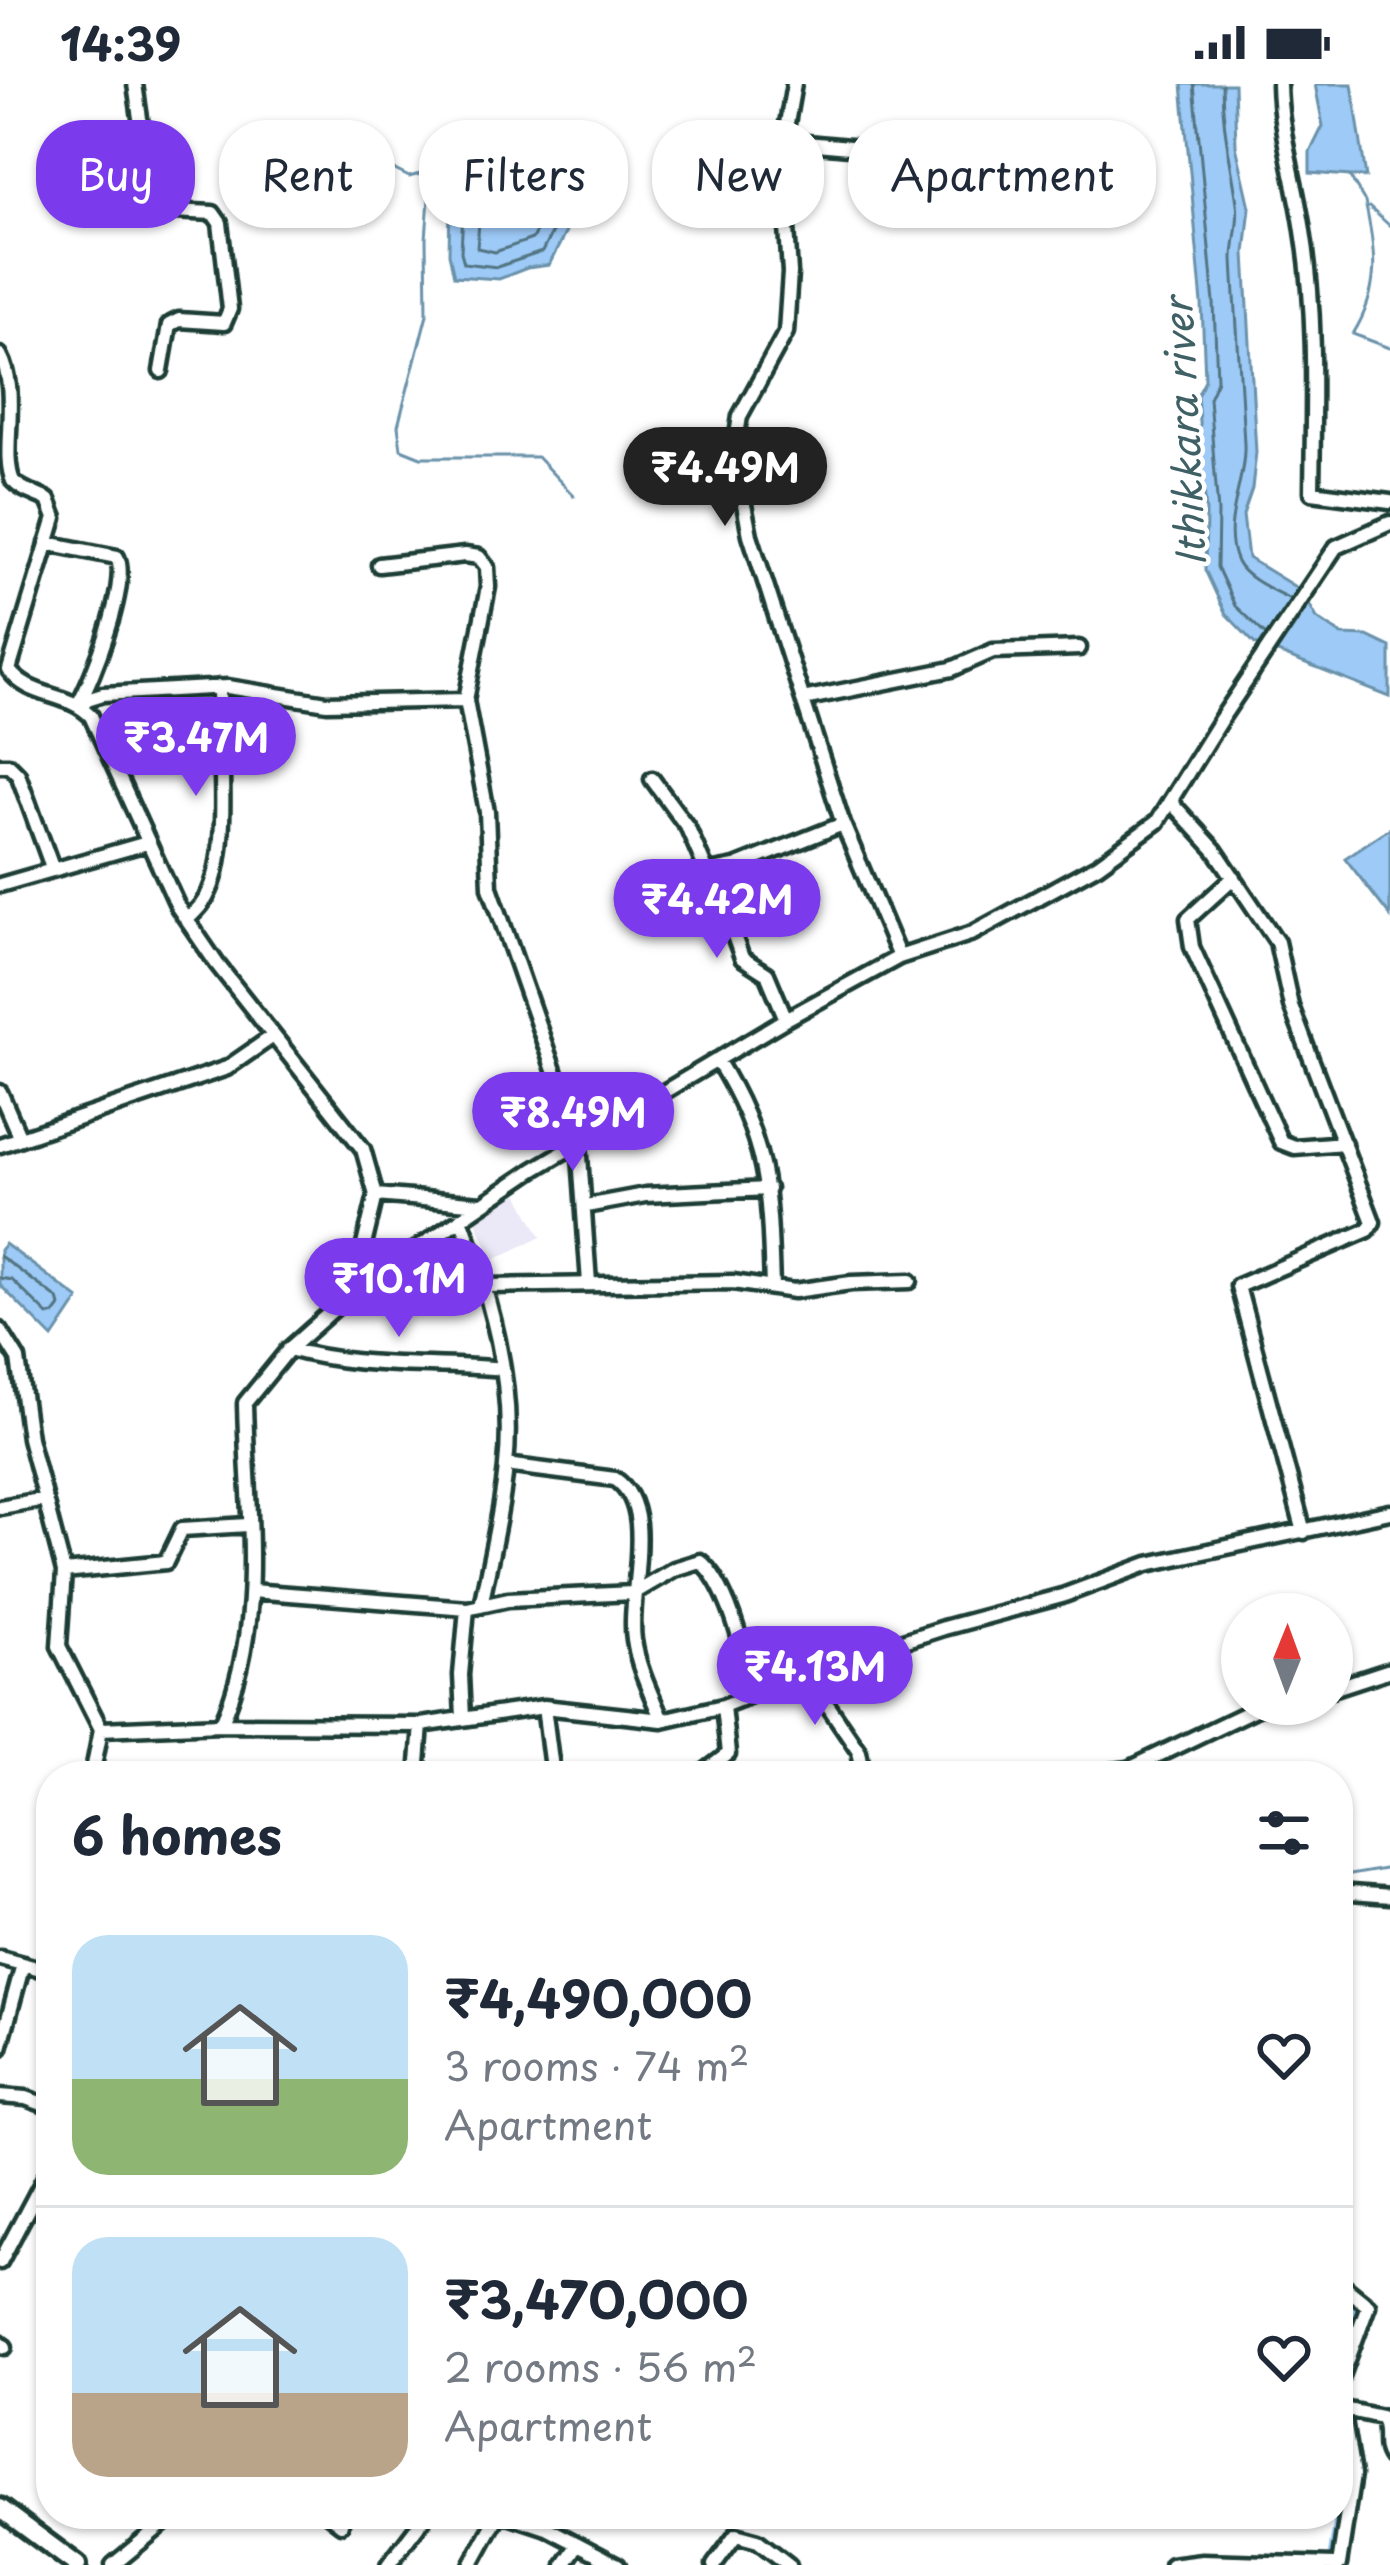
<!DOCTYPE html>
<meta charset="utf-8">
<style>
body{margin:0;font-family:"Playpen Sans",sans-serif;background:#f6f6f7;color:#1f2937;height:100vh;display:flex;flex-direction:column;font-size:45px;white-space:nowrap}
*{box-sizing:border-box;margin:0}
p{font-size:39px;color:#747a83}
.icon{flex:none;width:66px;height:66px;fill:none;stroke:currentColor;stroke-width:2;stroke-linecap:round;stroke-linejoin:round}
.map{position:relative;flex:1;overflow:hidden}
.drawer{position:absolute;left:36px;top:1677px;width:1317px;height:768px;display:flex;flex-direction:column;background:#fff;border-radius:48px;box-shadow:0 3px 9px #0004}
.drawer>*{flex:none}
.hud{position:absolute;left:36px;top:36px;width:1320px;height:108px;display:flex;gap:24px}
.needle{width:78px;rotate:1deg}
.controls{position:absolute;left:1221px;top:1509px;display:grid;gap:24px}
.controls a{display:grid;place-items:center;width:132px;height:132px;border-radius:50%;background:#fff;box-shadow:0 3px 9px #0004;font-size:60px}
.price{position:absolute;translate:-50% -102px;padding:0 27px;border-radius:42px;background:#7c3aed;color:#fff;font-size:39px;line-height:78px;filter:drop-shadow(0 3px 6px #0008)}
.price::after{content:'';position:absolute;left:50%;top:72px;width:36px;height:27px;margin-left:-18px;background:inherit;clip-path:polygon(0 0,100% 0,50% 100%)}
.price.current{background:#222;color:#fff}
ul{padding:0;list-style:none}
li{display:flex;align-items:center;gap:36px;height:300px;padding:0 36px}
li+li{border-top:3px solid #e0e1e3}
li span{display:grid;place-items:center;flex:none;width:336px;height:240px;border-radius:36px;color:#555}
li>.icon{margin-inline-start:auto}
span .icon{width:144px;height:144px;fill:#fffc;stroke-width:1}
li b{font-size:51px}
h2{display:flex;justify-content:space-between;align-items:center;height:144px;padding:0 36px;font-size:51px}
.chip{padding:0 42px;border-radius:48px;background:#fff;box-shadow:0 3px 9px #0004;font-size:42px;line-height:108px}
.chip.current{background:#7c3aed;color:#fff}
.status{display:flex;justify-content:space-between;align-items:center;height:84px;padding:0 60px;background:#fff;direction:ltr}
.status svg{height:33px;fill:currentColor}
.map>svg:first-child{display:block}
.built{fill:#ebe8f7}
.water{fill:#9ecaf8;stroke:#6b92aa;stroke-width:3}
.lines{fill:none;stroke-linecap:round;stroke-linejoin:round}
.shore{stroke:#527582;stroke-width:3}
.stream{stroke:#6b92aa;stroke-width:3}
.canal{stroke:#9ecaf8;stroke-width:10}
.minor-casing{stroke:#1f3d34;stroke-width:21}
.highway-casing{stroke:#1f3d34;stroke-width:26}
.minor{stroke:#fff;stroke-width:12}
.highway{stroke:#fff;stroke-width:16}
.labels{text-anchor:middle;stroke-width:9;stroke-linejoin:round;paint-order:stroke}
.water-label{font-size:39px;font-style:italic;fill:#3f6065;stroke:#fff}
</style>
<div class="status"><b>14:39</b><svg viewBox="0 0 49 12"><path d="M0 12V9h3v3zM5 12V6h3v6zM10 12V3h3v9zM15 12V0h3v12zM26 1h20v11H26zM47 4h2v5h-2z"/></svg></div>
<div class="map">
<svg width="1390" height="2481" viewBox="0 0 1390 2481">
<rect width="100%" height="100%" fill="#fff"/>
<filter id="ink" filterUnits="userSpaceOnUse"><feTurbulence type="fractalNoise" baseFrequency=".00833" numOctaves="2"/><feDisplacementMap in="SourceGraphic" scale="24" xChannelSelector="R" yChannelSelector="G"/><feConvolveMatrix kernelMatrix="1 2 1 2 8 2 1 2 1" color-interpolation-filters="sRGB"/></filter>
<g filter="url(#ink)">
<path class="built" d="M518,1109L541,1153L493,1176L473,1130Z"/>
<path class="water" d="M1182,0H1234L1236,62L1250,123L1245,169L1256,368L1252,405L1243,431L1248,474L1302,507L1317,534L1342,551L1367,552L1390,563V613L1255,560L1225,529L1205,486L1206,429L1197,311L1205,296L1202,220Z
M1315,0H1352L1366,93L1310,89V68L1323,42Z
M568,90L581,118L549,181L527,184L499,195L454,192L449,170L450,119L480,108L490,98Z
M1390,744V832L1345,774Z
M5,1160L79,1215L53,1254L0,1201V1166Z"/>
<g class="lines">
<path class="shore" d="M1194,0L1214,219L1217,296L1209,314L1218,428L1217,483L1235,522L1266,551
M1222,0C1222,45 1231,76 1237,119C1240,137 1233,156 1233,175C1236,237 1241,298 1244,360C1246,398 1220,441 1237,478C1245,495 1275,507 1290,515
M534,103H558L567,117L542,168L497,183L464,179L461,168L463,128C490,116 504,108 534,103Z
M541,118L547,126L532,155L495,168L477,164L479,138L504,123Z
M0,1172L58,1215L60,1222L54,1230L48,1231L12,1196L0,1194"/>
<path class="stream" d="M382,57L379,78L409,93L431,87L426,155L427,230L398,342L401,365L421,373H537L574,412
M1350,93L1364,116
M1365,118C1376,168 1381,205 1353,250L1390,264
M1369,123L1390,142
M1351,1605L1376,1597
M1238,1639L1287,1620
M1129,1692L1170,1672
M1338,1793L1390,1784"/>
<path class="canal" d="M1338,2208L1355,2222L1338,2275
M1331,2481L1347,2388L1338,2363"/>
<defs>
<path id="minor" d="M135,0L141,41L166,120L173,127L213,129L220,139L230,225L224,239L179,236L169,241L161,287
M794,0L782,68L790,189L786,248L740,332L734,371L750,451L843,740L899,873
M1279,0C1280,51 1296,97 1303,147C1317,233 1313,321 1312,408L1390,418
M784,57L1002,77
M0,271C21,309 0,368 13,397C22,407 37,410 48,416L55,434L9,586C30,615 67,607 91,632L178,823L217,880L363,1065L376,1111L353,1207
M47,459L117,473C130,498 93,595 78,620
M379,481L465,471L479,473L487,483L488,503L466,616L487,728L490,803L579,1058L589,1199
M803,615L952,585L993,567L1079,564
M81,622L87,615L103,610L228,603L327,619L466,616
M0,681H9L18,690L53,786
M652,695L688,744L707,788
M1170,717L1215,766L1277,858L1291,922L1373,1138L1368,1146L1238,1202L1304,1448
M711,788L742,874L767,890L786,935
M1234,793L1188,835L1192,863L1281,1058L1294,1063L1344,1059
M0,801L147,759
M649,805L678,794L735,783L843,740
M187,836C196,827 205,819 210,806C231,760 219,657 219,603
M717,976C769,1059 769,1109 772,1204
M0,1008L20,1054
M0,1061L227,984L273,952
M376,1111L481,1120
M586,1122L645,1111L768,1105
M461,1134C490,1213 515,1296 506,1382C502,1428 490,1475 481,1521
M486,1202L733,1198L794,1207L851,1199L910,1197
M0,1246L18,1275L29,1354L64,1488L59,1562L101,1645
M289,1265C359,1285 430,1278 502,1285
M506,1381L615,1395C659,1424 627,1511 634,1556C638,1584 651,1610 662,1636
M0,1423L45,1415
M64,1488L166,1478L182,1445L248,1441
M251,1507L467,1524L508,1515L633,1509L674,1485L700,1477C729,1500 745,1574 754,1610
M806,1589L859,1667L864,1692
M1332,1605L1390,1586
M544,1623L553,1692
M463,1634L461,1591L467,1524
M221,1640L421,1641L544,1623L662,1636L723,1622L820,1584L943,1544L1062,1512L1148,1480L1390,1428
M92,1692L101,1645L221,1640C267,1541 247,1426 245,1319L289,1265L352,1209L533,1086L786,935L899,873L973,849L1098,781L1157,738L1221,635L1336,463L1390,439
M417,1692L421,1641
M699,1692L728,1670L723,1622
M1074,1692L1129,1685L1265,1620
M1338,1808L1390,1812
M0,1874L48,1887L51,1875
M0,1964L23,1880
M0,2012L26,2014L51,2023
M0,2178L51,2082
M1338,2197L1368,2221L1338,2303
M1338,2239L1357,2250
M0,2258L5,2263
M1339,2324L1381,2333C1390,2346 1380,2361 1390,2374
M328,2430L341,2440
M505,2430L547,2444L618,2481
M113,2481L175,2430
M388,2481L427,2430
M471,2481L499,2430
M564,2481L578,2460
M714,2481L736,2451L758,2457L789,2481
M1171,2481L1202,2477L1335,2481
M1339,2481L1353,2391L1342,2325"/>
<path id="highway" d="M0,2424L77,2481"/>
</defs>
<use href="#minor" class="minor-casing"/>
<use href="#highway" class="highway-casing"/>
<use href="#minor" class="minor"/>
<use href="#highway" class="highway"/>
</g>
</g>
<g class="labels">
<g class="water-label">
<text transform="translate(1185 348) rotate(-93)" y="14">Ithikkara river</text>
</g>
</g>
</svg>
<div class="controls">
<a><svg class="needle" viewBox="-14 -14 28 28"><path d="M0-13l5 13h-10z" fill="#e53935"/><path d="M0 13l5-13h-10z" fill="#747a83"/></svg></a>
</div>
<b class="price current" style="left:725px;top:445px">₹4.49M</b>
<b class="price" style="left:196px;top:715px">₹3.47M</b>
<b class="price" style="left:717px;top:877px">₹4.42M</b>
<b class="price" style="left:573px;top:1090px">₹8.49M</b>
<b class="price" style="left:399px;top:1256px">₹10.1M</b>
<b class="price" style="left:815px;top:1644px">₹4.13M</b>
<div class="hud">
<a class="chip current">Buy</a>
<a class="chip">Rent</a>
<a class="chip">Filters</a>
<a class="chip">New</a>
<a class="chip">Apartment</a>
</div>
<section class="drawer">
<h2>6 homes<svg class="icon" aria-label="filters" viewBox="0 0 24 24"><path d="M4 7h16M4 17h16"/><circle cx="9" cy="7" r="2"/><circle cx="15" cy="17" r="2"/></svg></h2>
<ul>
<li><span style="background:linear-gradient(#bfe0f5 60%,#8fb573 0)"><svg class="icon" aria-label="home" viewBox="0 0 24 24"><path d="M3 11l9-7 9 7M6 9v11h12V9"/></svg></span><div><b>₹4,490,000</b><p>3 rooms · 74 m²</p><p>Apartment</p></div><svg class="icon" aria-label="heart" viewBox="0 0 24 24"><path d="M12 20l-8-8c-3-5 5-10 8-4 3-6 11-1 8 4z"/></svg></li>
<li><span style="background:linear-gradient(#bfe0f5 65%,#b9a48a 0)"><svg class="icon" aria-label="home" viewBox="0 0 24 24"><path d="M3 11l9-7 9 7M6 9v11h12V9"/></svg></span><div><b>₹3,470,000</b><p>2 rooms · 56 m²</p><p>Apartment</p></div><svg class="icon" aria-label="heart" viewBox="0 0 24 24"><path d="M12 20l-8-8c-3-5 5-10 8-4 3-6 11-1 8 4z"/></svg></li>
</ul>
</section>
</div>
